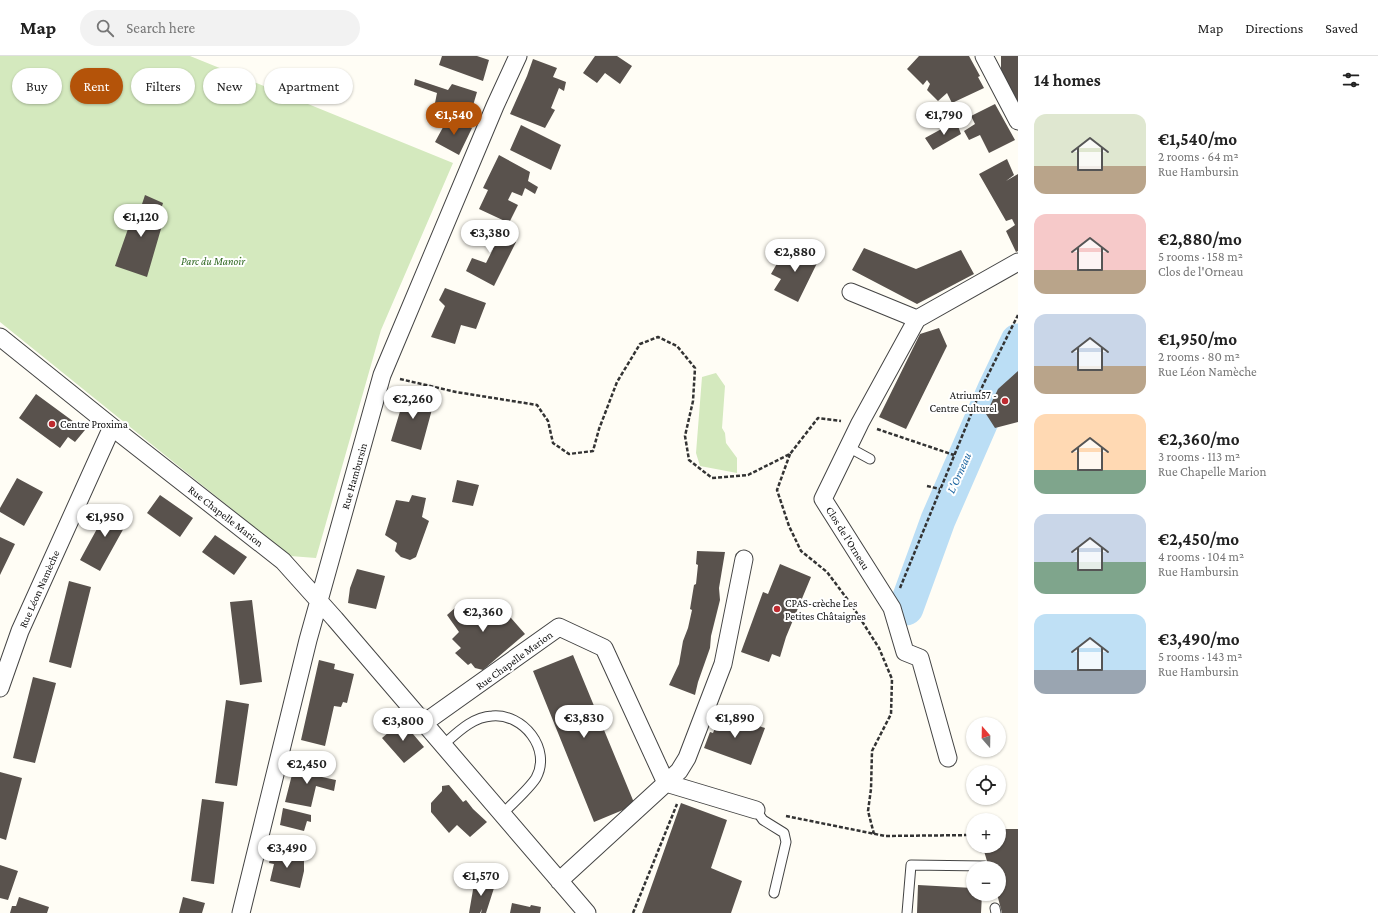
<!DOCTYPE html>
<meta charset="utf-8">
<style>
body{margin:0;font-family:"Crimson Pro",serif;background:#f2f2f2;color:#222;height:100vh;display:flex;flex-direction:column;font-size:15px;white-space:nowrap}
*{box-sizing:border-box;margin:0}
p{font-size:13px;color:#767676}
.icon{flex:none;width:22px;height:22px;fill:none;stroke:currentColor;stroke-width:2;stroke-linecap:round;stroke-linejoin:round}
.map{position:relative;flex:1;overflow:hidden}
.side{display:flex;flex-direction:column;background:#fff;width:360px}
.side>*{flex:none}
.hud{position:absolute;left:12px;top:12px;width:380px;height:36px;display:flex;gap:8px}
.needle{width:26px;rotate:340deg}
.tools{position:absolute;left:966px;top:661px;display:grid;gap:8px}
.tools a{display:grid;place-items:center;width:40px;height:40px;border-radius:50%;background:#fff;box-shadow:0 1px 3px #0004;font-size:20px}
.price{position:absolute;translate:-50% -34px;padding:0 9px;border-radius:14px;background:#fff;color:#222;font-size:13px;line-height:26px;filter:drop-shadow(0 1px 2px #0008)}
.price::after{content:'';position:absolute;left:50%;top:24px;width:12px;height:9px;margin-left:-6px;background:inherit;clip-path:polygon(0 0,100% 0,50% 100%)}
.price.on{background:#b45309;color:#fff}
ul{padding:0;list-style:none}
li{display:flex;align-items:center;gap:12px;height:100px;padding:0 16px}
li span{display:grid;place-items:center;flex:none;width:112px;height:80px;border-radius:12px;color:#555}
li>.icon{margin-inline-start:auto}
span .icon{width:48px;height:48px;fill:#fffc;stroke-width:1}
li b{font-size:17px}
h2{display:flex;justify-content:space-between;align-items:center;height:48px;padding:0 16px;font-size:17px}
.pill{padding:0 14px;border-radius:18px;background:#fff;box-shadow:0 1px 3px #0004;font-size:14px;line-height:36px}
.pill.on{background:#b45309;color:#fff}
header{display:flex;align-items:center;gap:24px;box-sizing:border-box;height:56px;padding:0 20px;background:#fff;border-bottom:1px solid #e0e0e0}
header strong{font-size:19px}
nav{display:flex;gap:22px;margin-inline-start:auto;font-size:14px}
.search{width:280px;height:36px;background:#f2f2f2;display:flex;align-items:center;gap:10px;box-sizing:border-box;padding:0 14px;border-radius:22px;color:#767676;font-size:15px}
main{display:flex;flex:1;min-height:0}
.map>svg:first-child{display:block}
.green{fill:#d4e9be}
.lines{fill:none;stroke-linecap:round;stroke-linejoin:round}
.river{stroke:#bbdef5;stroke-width:35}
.building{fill:#59524d}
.service-casing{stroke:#444;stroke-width:11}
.minor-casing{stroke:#444;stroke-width:19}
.path{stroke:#333;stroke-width:2.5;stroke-dasharray:4 2;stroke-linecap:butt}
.service{stroke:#fff;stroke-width:9}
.minor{stroke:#fff;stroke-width:17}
.poi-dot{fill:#be2b30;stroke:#fff;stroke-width:1.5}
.labels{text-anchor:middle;stroke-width:4;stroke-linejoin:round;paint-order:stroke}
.park-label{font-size:11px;font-style:italic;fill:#2f6821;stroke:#fff}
.poi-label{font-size:11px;fill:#111;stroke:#fff;text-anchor:start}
.street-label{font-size:11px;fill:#111;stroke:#fff}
.water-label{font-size:12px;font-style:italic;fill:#1c65a0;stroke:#fff}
</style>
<header>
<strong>Map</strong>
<div class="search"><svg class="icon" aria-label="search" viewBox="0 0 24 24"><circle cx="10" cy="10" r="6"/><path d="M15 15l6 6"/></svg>Search here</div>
<nav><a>Map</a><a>Directions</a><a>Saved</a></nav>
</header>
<main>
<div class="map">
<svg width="1018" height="857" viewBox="0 0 1018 857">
<rect width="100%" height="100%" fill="#fffdf5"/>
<path class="green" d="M0,0H190L453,107L381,274L316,502L290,500L0,266Z
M716,317L725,330L722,372L725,377L726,387L737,402V417L700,410L696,397L702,321Z"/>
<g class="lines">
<path class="river" d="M906,552L938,464L995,333L1018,285"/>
</g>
<path class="building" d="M442,0H477L489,4L483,25L439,9Z
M595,0H617L632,10L620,28L605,17L597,27L583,17Z
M919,0H969L980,20L978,21L984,32L952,47L947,37L938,45L927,34L930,28L927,24L923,29L907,13Z
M1001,0H1018V51L1001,17Z
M533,3L557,12L553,21L566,26L564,35L559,32L551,52L555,54L545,72L510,58L527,20Z
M415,23L448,34L452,28L477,36L469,63L434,52L437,37L414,29Z
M995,48L1015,84L989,97L980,79L969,84L964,75L975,68L971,60Z
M448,62L472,72L459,99L435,86Z
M956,65L961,78L933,94L925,82Z
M521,69L561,89L551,114L510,94Z
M499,99L530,116L528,125L538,131L535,138L525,132L522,140L512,136L508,144L518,149L509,167L479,153L488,134L483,132Z
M1007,103L1014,119L1006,125L1018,118V195L1016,196L1006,175L1015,169L1012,163L1006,165L979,118Z
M145,139L163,147L158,163L163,166L147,221L115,210L135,153L140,154Z
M474,167L516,186L494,230L466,215L472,202L486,207L493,193L467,181Z
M798,191L820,201L798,246L774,234L781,223L771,218L783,197L792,201Z
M864,192L916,213L961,194L974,218L917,248L852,214Z
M445,232L486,247L476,273L461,269L455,288L431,281L445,250L439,244Z
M939,272L947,290L906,373L879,361L920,278Z
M1018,315V366L995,372L986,358L998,333Z
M410,332L423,338L421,343L434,346L421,394L391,385L405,339Z
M36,338L85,374L75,386L68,381L60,392L19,362Z
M17,422L43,436L24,470L0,456V452Z
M457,424L479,429L473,450L452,446Z
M160,439L193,462L180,481L147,457Z
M412,439L426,442L422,461L429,465L416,501L410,504L401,501L395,495L397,487L385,479L396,444L409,446Z
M110,449L130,461L100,515L80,504Z
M215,479L247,501L234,519L202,496Z
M0,481L15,488L0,519Z
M697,495L725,496L719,532L720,544L711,580L710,592L698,626L695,639L669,629L679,608L683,585L688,572L692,554L690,553L694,529L696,528L698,509L696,508Z
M780,508L811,521L786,581L780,601L772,598L769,606L741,596L763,536L768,538Z
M357,513L385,520L376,553L348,547L350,532Z
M69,525L91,531L71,612L49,606Z
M252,544L262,626L240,629L230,546Z
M464,544L504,554L525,578L483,614L475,612L471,607L468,609L455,597L461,592L452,583L459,576L447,559Z
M573,599L635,749L594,766L533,615Z
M319,604L335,608L334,613L354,618L347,647L343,646L341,651L334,650L325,690L301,684Z
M33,621L56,627L35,707L13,702Z
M226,644L249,648L237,730L215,727Z
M721,657L765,672L751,709L704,692L710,676L713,677Z
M402,665L424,691L404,707L382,682Z
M295,707L323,714L322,721L336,724L334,735L316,730L311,751L285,746Z
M0,716L22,722L6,784L0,782Z
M449,729L463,746L466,744L473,753L487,766L470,781L457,769L449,777L431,756V747L442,735V730Z
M202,743L224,746L214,828L191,825Z
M681,747L727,764L711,812L742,825L731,857H642Z
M283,752L311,759V766L307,765L304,775L280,769Z
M999,773H1018V857H1002L997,838H999V812H989L984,795L985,790H999Z
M272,794L304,801V815L300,832L270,825L274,808L269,807Z
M0,809L18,815L8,844L0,842Z
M477,822L491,825L489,831L494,832L486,857H481L482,853L480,857H469L474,828H476Z
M918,829L973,832V838H982L981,857H917Z
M19,841L49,851L47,857H10L12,850H16Z
M183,841L205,847L202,857H179Z
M512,847L530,851L531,849L541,851L540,857H510Z"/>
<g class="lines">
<defs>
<path id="service" d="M848,391L870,403
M443,689C457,677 472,661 492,660C523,657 552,693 536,722C529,733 511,749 502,758
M756,754L763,764L784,777L786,786L774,837
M995,852L996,857
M907,857L911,809L985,810"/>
<path id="minor" d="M984,0L1018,65
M851,236L917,263L1018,206
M917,263L860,367L823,443L892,552L905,596L920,602L948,702
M0,281L112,371L283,505L335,563L587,857
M0,632L20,575L112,371
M424,667L559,571L604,592L666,727L559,825
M666,727L679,715L687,702L723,608L744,503
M666,727L756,754
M241,857L308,584L382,319L495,50L518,0"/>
</defs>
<use href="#service" class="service-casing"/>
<use href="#minor" class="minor-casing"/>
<path class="path" d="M400,323L456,336L537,349L548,365L553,387L569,398L593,395L599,373L617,326L640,288L658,281L677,290L695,312L693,345L685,380L689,404L712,422L748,419L790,398L818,362L841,365
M877,373L954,399
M790,398L777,434L789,470L801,495L827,516L851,548L879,592L892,623L891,658L872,695L871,733L868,755L874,778
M927,430L940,433
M900,532L983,329L1018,259
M786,760L885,780L973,779
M980,790L982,796
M633,857L677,748"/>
<use href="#service" class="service"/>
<use href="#minor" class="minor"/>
</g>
<g class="poi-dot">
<circle cx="1005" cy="345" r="4"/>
<circle cx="52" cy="368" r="4"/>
<circle cx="777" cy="553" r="4"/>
</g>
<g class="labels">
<g class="park-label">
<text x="213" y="209">Parc du Manoir</text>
</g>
<g class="poi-label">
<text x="997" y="343" text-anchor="end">Atrium57 -<tspan x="997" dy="13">Centre Culturel</tspan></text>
<text x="60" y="372">Centre Proxima</text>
<text x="785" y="551">CPAS-crèche Les<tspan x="785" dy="13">Petites Châtaignes</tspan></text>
</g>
<g class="street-label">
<text transform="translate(354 420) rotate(-74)" y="4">Rue Hambursin</text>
<text transform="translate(226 460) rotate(38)" y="4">Rue Chapelle Marion</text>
<text transform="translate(848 482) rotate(58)" y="4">Clos de l'Orneau</text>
<text transform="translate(39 533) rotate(-66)" y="4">Rue Léon Namèche</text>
<text transform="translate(514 604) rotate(-36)" y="4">Rue Chapelle Marion</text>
</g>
<g class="water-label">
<text transform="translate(959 417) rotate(-66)" y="4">L'Orneau</text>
</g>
</g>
</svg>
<div class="tools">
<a><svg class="needle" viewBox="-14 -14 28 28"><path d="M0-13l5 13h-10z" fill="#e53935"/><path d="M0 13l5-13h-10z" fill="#767676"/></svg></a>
<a><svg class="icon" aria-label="locate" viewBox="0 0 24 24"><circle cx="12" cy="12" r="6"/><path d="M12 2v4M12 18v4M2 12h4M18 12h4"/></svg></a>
<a>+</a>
<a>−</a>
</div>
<b class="price on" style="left:454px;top:80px">€1,540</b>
<b class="price" style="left:944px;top:80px">€1,790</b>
<b class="price" style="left:141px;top:182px">€1,120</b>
<b class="price" style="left:490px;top:198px">€3,380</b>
<b class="price" style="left:795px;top:217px">€2,880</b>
<b class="price" style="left:413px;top:364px">€2,260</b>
<b class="price" style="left:105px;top:482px">€1,950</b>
<b class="price" style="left:483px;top:577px">€2,360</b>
<b class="price" style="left:584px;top:683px">€3,830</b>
<b class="price" style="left:735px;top:683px">€1,890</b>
<b class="price" style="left:403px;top:686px">€3,800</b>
<b class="price" style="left:307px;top:729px">€2,450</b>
<b class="price" style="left:287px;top:813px">€3,490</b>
<b class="price" style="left:481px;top:841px">€1,570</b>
<div class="hud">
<a class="pill">Buy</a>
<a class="pill on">Rent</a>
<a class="pill">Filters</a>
<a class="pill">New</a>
<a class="pill">Apartment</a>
</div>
</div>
<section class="side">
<h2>14 homes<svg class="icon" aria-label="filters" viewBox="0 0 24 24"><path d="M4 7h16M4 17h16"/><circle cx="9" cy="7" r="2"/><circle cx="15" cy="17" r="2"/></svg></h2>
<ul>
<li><span style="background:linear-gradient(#dfe7d0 65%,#b9a48a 0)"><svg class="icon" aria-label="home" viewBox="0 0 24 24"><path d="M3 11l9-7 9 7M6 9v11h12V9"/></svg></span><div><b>€1,540/mo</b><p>2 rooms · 64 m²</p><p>Rue Hambursin</p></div></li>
<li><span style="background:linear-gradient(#f6c9c9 70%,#b9a48a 0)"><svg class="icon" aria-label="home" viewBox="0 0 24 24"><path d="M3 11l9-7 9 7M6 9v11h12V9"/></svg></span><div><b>€2,880/mo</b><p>5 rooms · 158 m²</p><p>Clos de l'Orneau</p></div></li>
<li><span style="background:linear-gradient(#c9d6e8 65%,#b9a48a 0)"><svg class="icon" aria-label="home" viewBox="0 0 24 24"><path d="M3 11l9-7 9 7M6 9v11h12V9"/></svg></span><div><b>€1,950/mo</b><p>2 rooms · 80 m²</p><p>Rue Léon Namèche</p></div></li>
<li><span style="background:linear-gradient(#ffd9b3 70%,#7fa58c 0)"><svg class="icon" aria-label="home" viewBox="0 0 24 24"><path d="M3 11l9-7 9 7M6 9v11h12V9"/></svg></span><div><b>€2,360/mo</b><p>3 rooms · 113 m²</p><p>Rue Chapelle Marion</p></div></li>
<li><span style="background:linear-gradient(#c9d6e8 60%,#7fa58c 0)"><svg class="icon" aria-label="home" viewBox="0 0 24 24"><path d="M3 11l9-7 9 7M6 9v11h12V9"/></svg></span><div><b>€2,450/mo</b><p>4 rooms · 104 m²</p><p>Rue Hambursin</p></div></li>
<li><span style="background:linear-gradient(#bfe0f5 70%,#9aa5b1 0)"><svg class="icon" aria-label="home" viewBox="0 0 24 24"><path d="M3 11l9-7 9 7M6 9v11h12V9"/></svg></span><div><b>€3,490/mo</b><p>5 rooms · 143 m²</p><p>Rue Hambursin</p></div></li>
</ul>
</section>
</main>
